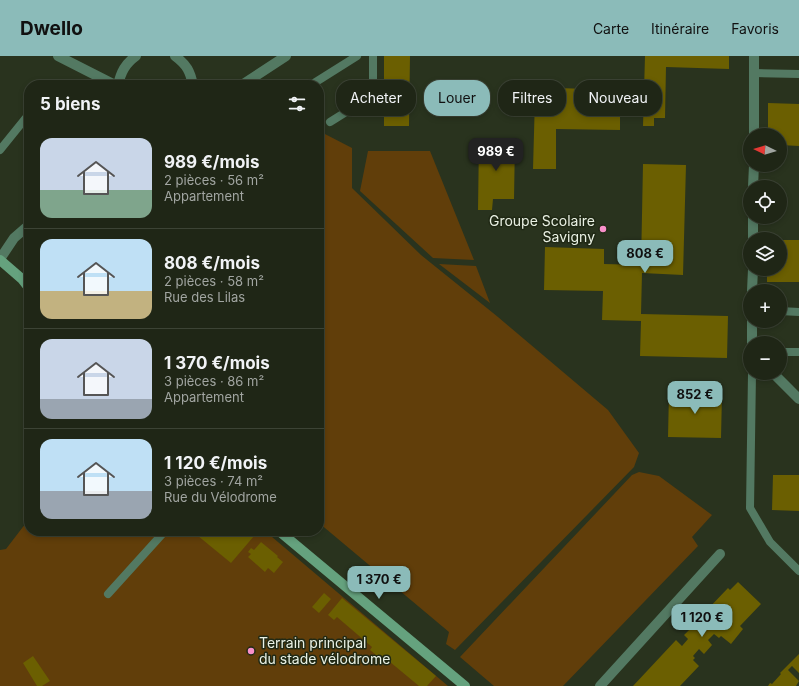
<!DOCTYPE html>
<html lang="fr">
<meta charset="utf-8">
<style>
body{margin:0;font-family:Inter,sans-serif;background:#2c3223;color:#f1f3f6;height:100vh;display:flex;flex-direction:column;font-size:15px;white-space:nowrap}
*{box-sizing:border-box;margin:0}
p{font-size:13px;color:#a1a5a1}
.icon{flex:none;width:22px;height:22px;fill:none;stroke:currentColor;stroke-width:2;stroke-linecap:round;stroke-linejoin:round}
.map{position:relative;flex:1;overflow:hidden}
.drawer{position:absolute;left:24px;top:24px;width:300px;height:456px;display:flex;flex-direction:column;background:#1f2616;border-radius:16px;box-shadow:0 2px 6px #0003,0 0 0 1px #3c4335}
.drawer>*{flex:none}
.banner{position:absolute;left:336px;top:24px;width:380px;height:36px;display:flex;gap:8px}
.needle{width:26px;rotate:275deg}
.controls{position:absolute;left:743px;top:72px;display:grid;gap:8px}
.controls a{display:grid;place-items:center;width:44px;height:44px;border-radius:50%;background:#1f2616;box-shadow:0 2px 6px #0003,0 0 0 1px #3c4335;font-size:20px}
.price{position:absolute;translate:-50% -34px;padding:0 9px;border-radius:8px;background:#8bbbb9;color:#111;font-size:13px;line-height:26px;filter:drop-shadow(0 1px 2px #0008)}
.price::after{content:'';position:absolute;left:50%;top:24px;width:12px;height:9px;margin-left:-6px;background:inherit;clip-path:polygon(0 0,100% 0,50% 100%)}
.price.on{background:#222;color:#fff}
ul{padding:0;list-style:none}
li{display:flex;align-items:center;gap:12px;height:100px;padding:0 16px}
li+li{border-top:1px solid #3c4335}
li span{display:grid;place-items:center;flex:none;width:112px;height:80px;border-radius:12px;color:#555}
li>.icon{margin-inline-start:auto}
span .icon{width:48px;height:48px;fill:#fffc;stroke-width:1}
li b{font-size:17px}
h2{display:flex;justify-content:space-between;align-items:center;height:48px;padding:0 16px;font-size:17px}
.tag{padding:0 14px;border-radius:16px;background:#1f2616;box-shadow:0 2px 6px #0003,0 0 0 1px #3c4335;font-size:14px;line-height:36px}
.tag.on{background:#8bbbb9;color:#111}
header{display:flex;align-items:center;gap:24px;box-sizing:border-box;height:56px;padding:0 20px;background:#8bbbb9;color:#111}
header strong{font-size:19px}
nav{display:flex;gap:22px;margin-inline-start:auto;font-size:14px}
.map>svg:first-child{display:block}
.green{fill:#613e0a}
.building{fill:#6b5f01}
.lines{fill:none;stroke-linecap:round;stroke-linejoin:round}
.lane{stroke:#537962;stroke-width:8}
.street{stroke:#537962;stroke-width:10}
.secondary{stroke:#65a27e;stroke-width:10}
.poi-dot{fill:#f990ca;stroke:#202915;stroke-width:1.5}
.labels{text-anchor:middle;stroke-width:3;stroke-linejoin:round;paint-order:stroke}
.poi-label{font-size:14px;fill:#eaf1e4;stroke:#202915;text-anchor:end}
</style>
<header>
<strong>Dwello</strong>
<nav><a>Carte</a><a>Itinéraire</a><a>Favoris</a></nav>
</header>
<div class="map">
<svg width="799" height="630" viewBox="0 0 799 630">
<rect width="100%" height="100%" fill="#29331e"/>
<path class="green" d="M323,77L352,92V132L421,199L498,261L608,354L639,397L634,411L455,594L446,588L449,576L319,467V80Z
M368,95H430L474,204L433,202L360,135Z
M439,208L476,210L490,247Z
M639,416L659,420L712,459L692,481L698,490L563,630H494L460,601L632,419Z
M29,463V475H265L448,630H0V494L6,493Z"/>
<path class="building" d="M384,0H410L409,70H384Z
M645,0H729V13L666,11L665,62H654V70H643Z
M557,32L620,34V74L556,73V113H533L535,41H556Z
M768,47L799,48V90L780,89V79H768Z
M479,83L515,84L514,143H493L492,154H478Z
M643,108L686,109L683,219L642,217L641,258L728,260L727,302L640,300L641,265L602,264L603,235L544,234L545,191L604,193V208L641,209Z
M780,184H799V226H767V213H780Z
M669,336L722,338L721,382L668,381Z
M773,419H799V455L772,454Z
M192,475H248L254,480L231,507Z
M261,486L278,500L277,501L283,506L274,517L268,512L265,516L248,501L251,498L248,496L251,492L254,494Z
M738,526L761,548L740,570L743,573L731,588L721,580L719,582L714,578L708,584L712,589L704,598L699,593L693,600L695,602L693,604L699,610L680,630H633L676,584L682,590L688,583L684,579L693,570L695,573L702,566L699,564L706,555L728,532L730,534Z
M324,537L331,543L319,557L312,551Z
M342,542L436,620L427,630H419L384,601L381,603L370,594L372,591L337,561L334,564L328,559Z
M799,598V617L792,610L788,614L799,625L796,630H768L770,627L772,628L781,618L780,617Z
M33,600L50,625L42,630H37L23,607Z"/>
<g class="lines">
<path class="lane" d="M754,17L799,18
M311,29L357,0
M330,66L373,39V0
M0,94L29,58
M780,255L799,256
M780,296H799
M752,317L750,452L770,486L799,515
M108,538L165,475"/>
<path class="street" d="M58,0L115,29
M175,0C187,9 190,15 193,29
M118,29C121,16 125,8 136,0
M242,29L286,0
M754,79V0
M753,131L754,109
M753,183V161
M0,203L14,182L29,169
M752,235L753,213
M752,287V265
M773,317L799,343
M600,630L720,498"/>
<path class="secondary" d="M0,204L22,223L29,232
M279,475L465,630"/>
</g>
<g class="poi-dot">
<circle cx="603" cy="173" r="4"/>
<circle cx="251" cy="595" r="4"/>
</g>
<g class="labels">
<g class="poi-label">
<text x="595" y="170">Groupe Scolaire<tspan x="595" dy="16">Savigny</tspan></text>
<text x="259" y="592" text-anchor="start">Terrain principal<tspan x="259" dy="16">du stade vélodrome</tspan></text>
</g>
</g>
</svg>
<div class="controls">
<a><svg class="needle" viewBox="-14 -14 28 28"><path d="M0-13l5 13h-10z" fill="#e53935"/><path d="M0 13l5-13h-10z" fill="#a1a5a1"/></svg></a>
<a><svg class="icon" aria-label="locate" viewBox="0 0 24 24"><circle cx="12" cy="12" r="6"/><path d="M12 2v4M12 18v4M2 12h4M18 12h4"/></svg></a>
<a><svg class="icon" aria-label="layers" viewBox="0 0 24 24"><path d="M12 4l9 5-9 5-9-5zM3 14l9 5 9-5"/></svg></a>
<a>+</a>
<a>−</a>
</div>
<b class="price on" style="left:496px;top:116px">989 €</b>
<b class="price" style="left:645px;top:218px">808 €</b>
<b class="price" style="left:695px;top:359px">852 €</b>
<b class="price" style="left:379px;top:544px">1 370 €</b>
<b class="price" style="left:702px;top:582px">1 120 €</b>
<div class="banner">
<a class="tag">Acheter</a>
<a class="tag on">Louer</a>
<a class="tag">Filtres</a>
<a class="tag">Nouveau</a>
</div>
<section class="drawer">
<h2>5 biens<svg class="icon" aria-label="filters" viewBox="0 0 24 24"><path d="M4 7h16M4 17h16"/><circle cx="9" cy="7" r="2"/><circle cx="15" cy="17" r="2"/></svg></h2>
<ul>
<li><span style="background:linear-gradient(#c9d6e8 65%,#7fa58c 0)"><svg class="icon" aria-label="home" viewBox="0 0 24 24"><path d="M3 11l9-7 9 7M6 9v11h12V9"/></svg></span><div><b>989 €/mois</b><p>2 pièces · 56 m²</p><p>Appartement</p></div></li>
<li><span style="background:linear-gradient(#bfe0f5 65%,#c2b280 0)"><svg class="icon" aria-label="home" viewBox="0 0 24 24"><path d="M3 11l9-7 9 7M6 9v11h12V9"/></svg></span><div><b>808 €/mois</b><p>2 pièces · 58 m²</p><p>Rue des Lilas</p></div></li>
<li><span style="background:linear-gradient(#c9d6e8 75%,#9aa5b1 0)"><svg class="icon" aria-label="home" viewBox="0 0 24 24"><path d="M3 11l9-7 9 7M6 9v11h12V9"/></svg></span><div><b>1 370 €/mois</b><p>3 pièces · 86 m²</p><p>Appartement</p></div></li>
<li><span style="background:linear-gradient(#bfe0f5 65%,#9aa5b1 0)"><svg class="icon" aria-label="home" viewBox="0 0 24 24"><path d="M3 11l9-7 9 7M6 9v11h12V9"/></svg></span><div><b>1 120 €/mois</b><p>3 pièces · 74 m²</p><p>Rue du Vélodrome</p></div></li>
</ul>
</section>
</div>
